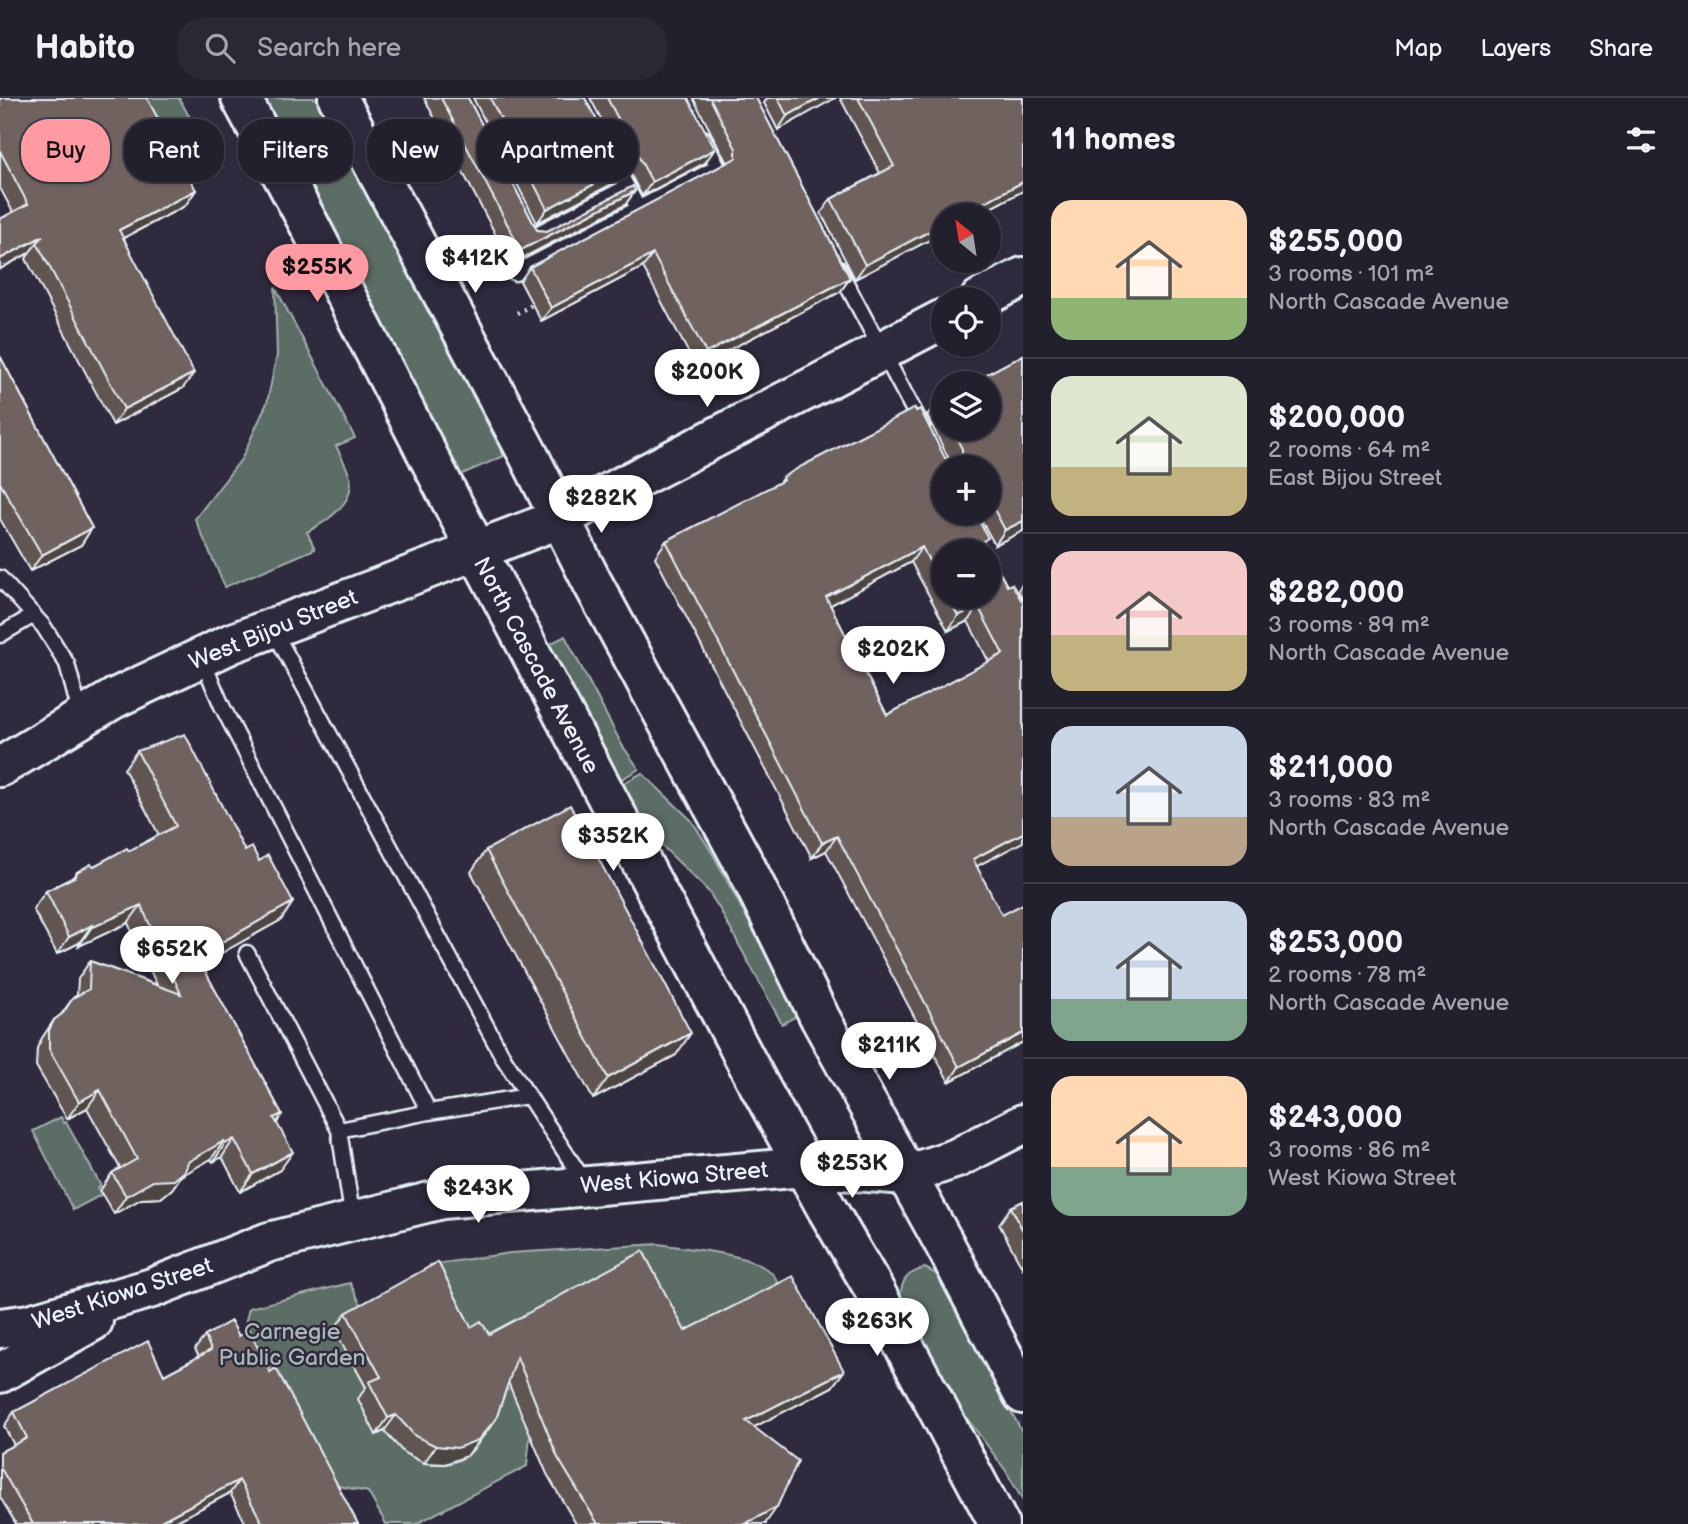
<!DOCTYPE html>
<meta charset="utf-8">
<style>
body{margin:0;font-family:"Balsamiq Sans",sans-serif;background:#2b2836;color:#f1f3f6;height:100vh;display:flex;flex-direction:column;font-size:26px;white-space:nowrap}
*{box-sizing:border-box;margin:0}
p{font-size:23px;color:#a3a3aa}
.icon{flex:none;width:38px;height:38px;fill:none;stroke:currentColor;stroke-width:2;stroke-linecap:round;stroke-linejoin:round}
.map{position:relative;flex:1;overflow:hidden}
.sheet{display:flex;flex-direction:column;background:#23202e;width:665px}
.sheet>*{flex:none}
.banner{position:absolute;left:21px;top:21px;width:665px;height:63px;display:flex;gap:14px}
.needle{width:46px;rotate:330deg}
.fabs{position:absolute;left:931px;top:105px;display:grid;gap:14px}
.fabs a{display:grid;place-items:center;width:70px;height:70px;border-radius:50%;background:#23202e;box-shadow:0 2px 5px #0004,0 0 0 2px #403e4a;font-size:35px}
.price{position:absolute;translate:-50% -60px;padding:0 16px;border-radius:24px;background:#fff;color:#222;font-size:23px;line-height:46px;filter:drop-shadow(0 2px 4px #0008)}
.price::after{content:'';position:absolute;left:50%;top:42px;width:21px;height:16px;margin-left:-10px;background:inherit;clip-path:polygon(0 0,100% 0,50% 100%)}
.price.on{background:#ff9aa2;color:#111}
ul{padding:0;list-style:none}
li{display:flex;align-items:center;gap:21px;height:175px;padding:0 28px}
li+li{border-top:2px solid #403e4a}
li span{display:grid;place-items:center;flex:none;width:196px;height:140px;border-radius:21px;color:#555}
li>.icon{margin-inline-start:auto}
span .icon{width:84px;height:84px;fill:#fffc;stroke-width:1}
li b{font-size:30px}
h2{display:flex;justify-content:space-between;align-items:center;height:84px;padding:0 28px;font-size:30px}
.tag{padding:0 24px;border-radius:28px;background:#23202e;box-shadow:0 2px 5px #0004,0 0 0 2px #403e4a;font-size:24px;line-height:63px}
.tag.on{background:#ff9aa2;color:#111}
header{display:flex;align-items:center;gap:42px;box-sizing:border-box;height:98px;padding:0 35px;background:#23202e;border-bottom:2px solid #403e4a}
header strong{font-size:33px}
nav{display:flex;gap:38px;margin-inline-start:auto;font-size:24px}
.search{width:490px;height:63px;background:#2b2836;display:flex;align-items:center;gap:18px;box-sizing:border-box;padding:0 24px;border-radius:28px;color:#a3a3aa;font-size:26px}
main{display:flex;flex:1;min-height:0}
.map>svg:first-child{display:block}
.green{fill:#5b6d65;stroke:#a2afae;stroke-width:2}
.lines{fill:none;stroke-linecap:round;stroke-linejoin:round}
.lane-casing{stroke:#e8f1f8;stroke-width:19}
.secondary-casing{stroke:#e8f1f8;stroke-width:44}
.path{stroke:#e8f1f8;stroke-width:4.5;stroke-dasharray:2 5;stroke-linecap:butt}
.lane{stroke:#2f2a3d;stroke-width:14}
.secondary{stroke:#2f2a3d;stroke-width:38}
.wall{fill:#605451;stroke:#e8f1f8;stroke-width:2;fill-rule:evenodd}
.shaded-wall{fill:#4e4542;stroke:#e8f1f8;stroke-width:2}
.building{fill:#70625e;stroke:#e8f1f8;stroke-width:2;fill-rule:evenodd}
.labels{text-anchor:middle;stroke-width:5;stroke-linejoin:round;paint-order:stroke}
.street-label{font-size:23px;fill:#e8f1f8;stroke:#2f2a3d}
.park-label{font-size:23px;fill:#a9b6b6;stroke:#2f2a3d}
</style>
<header>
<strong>Habito</strong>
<div class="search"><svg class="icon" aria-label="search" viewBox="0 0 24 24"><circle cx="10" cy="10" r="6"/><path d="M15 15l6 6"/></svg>Search here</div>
<nav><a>Map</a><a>Layers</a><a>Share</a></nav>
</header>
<main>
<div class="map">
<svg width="1023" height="1426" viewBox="0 0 1023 1426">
<rect width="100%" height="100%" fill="#2f2a3d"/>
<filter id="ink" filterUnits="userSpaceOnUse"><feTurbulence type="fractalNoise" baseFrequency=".0143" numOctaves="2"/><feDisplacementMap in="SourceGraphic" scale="14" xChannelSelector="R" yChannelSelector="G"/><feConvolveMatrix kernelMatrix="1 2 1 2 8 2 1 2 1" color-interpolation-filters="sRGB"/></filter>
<g filter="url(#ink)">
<path class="green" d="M136,0H179L194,27L159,44Z
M264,0H317L504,358L460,377Z
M275,189L355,340L336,348C341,358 347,369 350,379C356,405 326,424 307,434L315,451L225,489L195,421L242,360L267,305L277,257Z
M565,538L622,647L639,671L620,682L551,550L550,546Z
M642,675L692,723L714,758L798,917L782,926L719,810L708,793L654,740L622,686Z
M61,1019L64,1025L66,1024L101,1088L98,1090L101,1097L73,1112L33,1033Z
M659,1146C688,1151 758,1155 775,1179C778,1183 779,1190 781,1195L674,1249L477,1253L426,1180L430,1167L510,1155Z
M925,1170L940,1178L1023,1336V1403L1006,1373L955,1304L900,1199C902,1181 907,1175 925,1170Z
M350,1185L365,1214L334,1231C346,1252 357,1272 368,1293C385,1326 394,1364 438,1366C453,1367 466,1360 476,1349C487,1335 496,1300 507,1292C512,1288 519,1285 526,1282L521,1308L530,1337L527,1368L416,1426H386L368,1394L319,1384L240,1246L249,1210Z"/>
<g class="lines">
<defs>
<path id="lane" d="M611,59L638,110
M531,133L533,138L627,89
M838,170L922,328
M515,175L718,69L703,40
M0,480L44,529L67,566L81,619
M273,531L504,961L586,1086
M0,537L34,517
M202,561L222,608L429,1014L528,998
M247,855L339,1032L353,1122
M339,1032L429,1014"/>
<path id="secondary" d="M241,0L310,128L477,453L760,989L827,1111L871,1186L999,1426
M338,0L528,356L591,482L746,769L820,920L945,1147L1023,1296
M980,201L1023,179
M0,669L115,600L230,546L559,421L943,221
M0,1230L29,1226L152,1190L269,1144L442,1101L804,1069L906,1077L957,1060L1023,1026
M0,1275L93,1223"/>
</defs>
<use href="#lane" class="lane-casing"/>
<use href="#secondary" class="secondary-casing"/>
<path class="path" d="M517,215L537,204"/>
<use href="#lane" class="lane"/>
<use href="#secondary" class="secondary"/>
</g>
<path class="wall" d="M0,0L196,92L185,108L124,140L183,290L113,327L26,161L29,155L0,171V121L13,114L0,90Z
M424,0H468L537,132L547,133L635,93L625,107L511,166Z
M473,0H585L614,85L537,125Z
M590,0H688L705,65L642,98Z
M693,0H756L850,180L840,194L696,269L643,169L541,223L520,183L530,169L727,65Z
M767,0H835L778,32L764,5Z
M840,0H1023V93L977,117H943V135L855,181L821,115L831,101L880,75Z
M1023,257V433L995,447L977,415H989V369H943L1007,488L1012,486L977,768L1023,944L949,984L826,753L812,760L655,459L666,443L779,385L783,379L945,360L950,363L927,318L937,302L943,299V331H989ZM943,453L989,499H943ZM911,464L948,533L968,523L989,564L887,617L830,507Z
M0,258L92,430L81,447L30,473L0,421Z
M1023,485V502L1018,492Z
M137,653L245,753L259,763L293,804L281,822L201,866L282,1016L277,1025L280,1072L240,1094L222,1059L213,1064L211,1061L181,1078L172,1091L161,1100L141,1101L114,1116L100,1093L112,1075L120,1070L87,1010L67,1021L36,968L37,950L42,940L54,922L60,918L73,900L77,897L78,881L90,863L157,887L128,825L79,848V845L57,856L33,811L46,793L72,780L77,774L94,768L129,753L159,737L124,671Z
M486,752L676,957L593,1001L471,774Z
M1023,1103V1171L999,1126L1011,1109Z
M346,1215L471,1229L489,1236L685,1233L844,1273L832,1289L754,1329L766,1426H576L547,1376L508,1284L496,1321L484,1337L467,1358L445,1366L424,1365L404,1355L384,1333L376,1337L358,1301L366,1289L334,1231Z
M205,1238H239L270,1274L358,1426H246L230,1395L171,1426H16L0,1399V1354L14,1347L4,1328L14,1314L164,1277L199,1259L195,1251Z"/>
<path class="shaded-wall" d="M820,0H835L778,32L787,18Z
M715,51L705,65L642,98L652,84Z
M623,71L614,85L537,125L547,111Z
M1023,84V93L977,117H960Z
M196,92L185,108L108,148L119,132Z
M635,93L625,107L511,166L521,152Z
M943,126V135L855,181L865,167Z
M43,138L29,155L0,171V161Z
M653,156L643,169L541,223L551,210Z
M850,180L840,194L696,269L706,255Z
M194,275L183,290L113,327L124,311Z
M1023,423V433L995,447L1005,432Z
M92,430L81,447L30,473L42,457Z
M922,449L911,464L816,515L826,499Z
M978,508L968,523L948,533L958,518Z
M1023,735V744L962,776L973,761Z
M837,738L826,753L812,760L822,745Z
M293,804L281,822L184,876L197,858Z
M141,807L128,825L79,848L91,830Z
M92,827L79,845L57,856L69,839Z
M691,935L676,957L593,1001L608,980Z
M1023,935V944L949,984L959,969Z
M100,992L87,1010L67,1021L79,1004Z
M234,1041L222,1059L213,1064L225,1046Z
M224,1043L211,1061L181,1078L172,1091L161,1100L141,1101L114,1116L126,1098Z
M293,1054L280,1072L240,1094L253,1076Z
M844,1273L832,1289L735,1339L746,1323Z
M396,1317L384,1333L376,1337L388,1320Z
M496,1321L484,1337L467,1358L445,1366L424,1365L436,1348Z
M239,1382L230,1395L171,1426H155Z
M777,1409L765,1426H745Z"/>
<path class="building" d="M0,0H147L196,92L119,132L194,275L124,311L37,145L43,138L0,161V121L28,106L0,53Z
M441,0H468L537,132L547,133L633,88L635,93L521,152Z
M490,0H585L623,71L547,111Z
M607,0H688L715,51L652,84Z
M710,0H756L850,180L706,255L653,156L551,210L530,169L736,60V51Z
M778,0H820L787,18Z
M858,0H1023V84L960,117H943V126L865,167L831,101L894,68Z
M1023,257V423L1005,432L989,402V369H943V415H975L988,440L983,443L1007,488L1012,486L1023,505V735L973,761L1002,817L1023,806V935L959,969L837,738L822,745L666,443L784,382L783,379L802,368L915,310L916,313L920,311L945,360L952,364L959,363L962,359V351L952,331H989V285H970ZM922,449L943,490V453H989V499H948L958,518L978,508L1003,556L887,617L826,499Z
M0,258L92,430L42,457L0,385Z
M943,299V314L937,302Z
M185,636L245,753L252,749L259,763L268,757L293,804L197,858L282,1016L274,1020L293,1054L253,1076L234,1041L225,1046L224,1043L188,1064L185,1073L174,1082L153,1083L126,1098L112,1075L137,1061L100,992L79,1004L49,951V932L54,922L63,915L73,900L89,891L90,863L181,896L141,807L91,830L92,827L69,839L46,793L76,778L77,774L91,766L94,768L127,750L129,753L176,728L137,653Z
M570,707L691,935L608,980L486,752Z
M1023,1103V1133L1011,1109Z
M643,1153L685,1233L793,1178L844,1273L746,1323L798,1363L777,1409L745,1426H598L558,1360L517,1259L496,1321L478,1342L457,1350L436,1348L415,1338L396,1317L388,1320L369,1284L381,1279L346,1215L438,1164L471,1229L481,1223L489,1236Z
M231,1223L239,1238L249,1232L270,1274L276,1270L358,1426H263L239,1382L155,1426H33L0,1369V1354L27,1340L14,1314L148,1243L164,1277L211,1252L205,1238Z"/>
</g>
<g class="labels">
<g class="street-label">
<text transform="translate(273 531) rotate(-22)" y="8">West Bijou Street</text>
<text transform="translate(537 567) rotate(62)" y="8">North Cascade Avenue</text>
<text transform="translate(674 1079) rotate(-5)" y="8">West Kiowa Street</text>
<text transform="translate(122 1195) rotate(-18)" y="8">West Kiowa Street</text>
</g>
<g class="park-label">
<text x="292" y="1241">Carnegie<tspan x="292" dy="26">Public Garden</tspan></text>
</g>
</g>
</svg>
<div class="fabs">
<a><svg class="needle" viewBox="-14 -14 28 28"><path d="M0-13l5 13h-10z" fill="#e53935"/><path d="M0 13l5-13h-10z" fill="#a3a3aa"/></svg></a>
<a><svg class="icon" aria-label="locate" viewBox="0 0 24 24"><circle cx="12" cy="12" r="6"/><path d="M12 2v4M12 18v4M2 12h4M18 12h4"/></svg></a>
<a><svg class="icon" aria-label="layers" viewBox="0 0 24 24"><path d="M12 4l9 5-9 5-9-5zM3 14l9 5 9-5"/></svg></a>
<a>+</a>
<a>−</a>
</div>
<b class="price" style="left:475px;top:197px">$412K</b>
<b class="price on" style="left:317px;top:206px">$255K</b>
<b class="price" style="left:707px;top:311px">$200K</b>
<b class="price" style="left:601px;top:437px">$282K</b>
<b class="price" style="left:893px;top:588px">$202K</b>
<b class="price" style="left:613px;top:775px">$352K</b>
<b class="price" style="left:172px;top:888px">$652K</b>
<b class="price" style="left:889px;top:984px">$211K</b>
<b class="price" style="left:852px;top:1102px">$253K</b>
<b class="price" style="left:478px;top:1127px">$243K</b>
<b class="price" style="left:877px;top:1260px">$263K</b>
<div class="banner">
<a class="tag on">Buy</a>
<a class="tag">Rent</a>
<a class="tag">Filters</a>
<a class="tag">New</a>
<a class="tag">Apartment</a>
</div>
</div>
<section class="sheet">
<h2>11 homes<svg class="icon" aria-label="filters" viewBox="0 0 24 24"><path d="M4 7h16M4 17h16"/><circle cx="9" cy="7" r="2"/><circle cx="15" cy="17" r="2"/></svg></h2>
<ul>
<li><span style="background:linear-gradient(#ffd9b3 70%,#8fb573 0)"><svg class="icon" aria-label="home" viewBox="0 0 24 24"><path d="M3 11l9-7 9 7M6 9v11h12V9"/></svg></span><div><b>$255,000</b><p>3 rooms · 101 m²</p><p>North Cascade Avenue</p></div></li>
<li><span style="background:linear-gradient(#dfe7d0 65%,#c2b280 0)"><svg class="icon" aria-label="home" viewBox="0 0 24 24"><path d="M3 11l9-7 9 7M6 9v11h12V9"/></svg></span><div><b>$200,000</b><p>2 rooms · 64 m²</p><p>East Bijou Street</p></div></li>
<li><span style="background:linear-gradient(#f6c9c9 60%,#c2b280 0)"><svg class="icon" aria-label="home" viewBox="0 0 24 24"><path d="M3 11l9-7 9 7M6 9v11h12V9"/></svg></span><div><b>$282,000</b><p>3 rooms · 89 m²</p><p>North Cascade Avenue</p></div></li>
<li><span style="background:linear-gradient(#c9d6e8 65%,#b9a48a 0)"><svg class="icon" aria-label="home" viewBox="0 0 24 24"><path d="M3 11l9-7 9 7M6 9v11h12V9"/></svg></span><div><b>$211,000</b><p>3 rooms · 83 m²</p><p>North Cascade Avenue</p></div></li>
<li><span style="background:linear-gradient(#c9d6e8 70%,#7fa58c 0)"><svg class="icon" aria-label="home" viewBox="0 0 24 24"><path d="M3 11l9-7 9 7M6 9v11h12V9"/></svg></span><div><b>$253,000</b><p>2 rooms · 78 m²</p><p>North Cascade Avenue</p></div></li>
<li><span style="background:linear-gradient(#ffd9b3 65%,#7fa58c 0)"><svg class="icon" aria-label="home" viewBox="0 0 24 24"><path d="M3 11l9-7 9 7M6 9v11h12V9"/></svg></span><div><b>$243,000</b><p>3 rooms · 86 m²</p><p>West Kiowa Street</p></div></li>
</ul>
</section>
</main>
